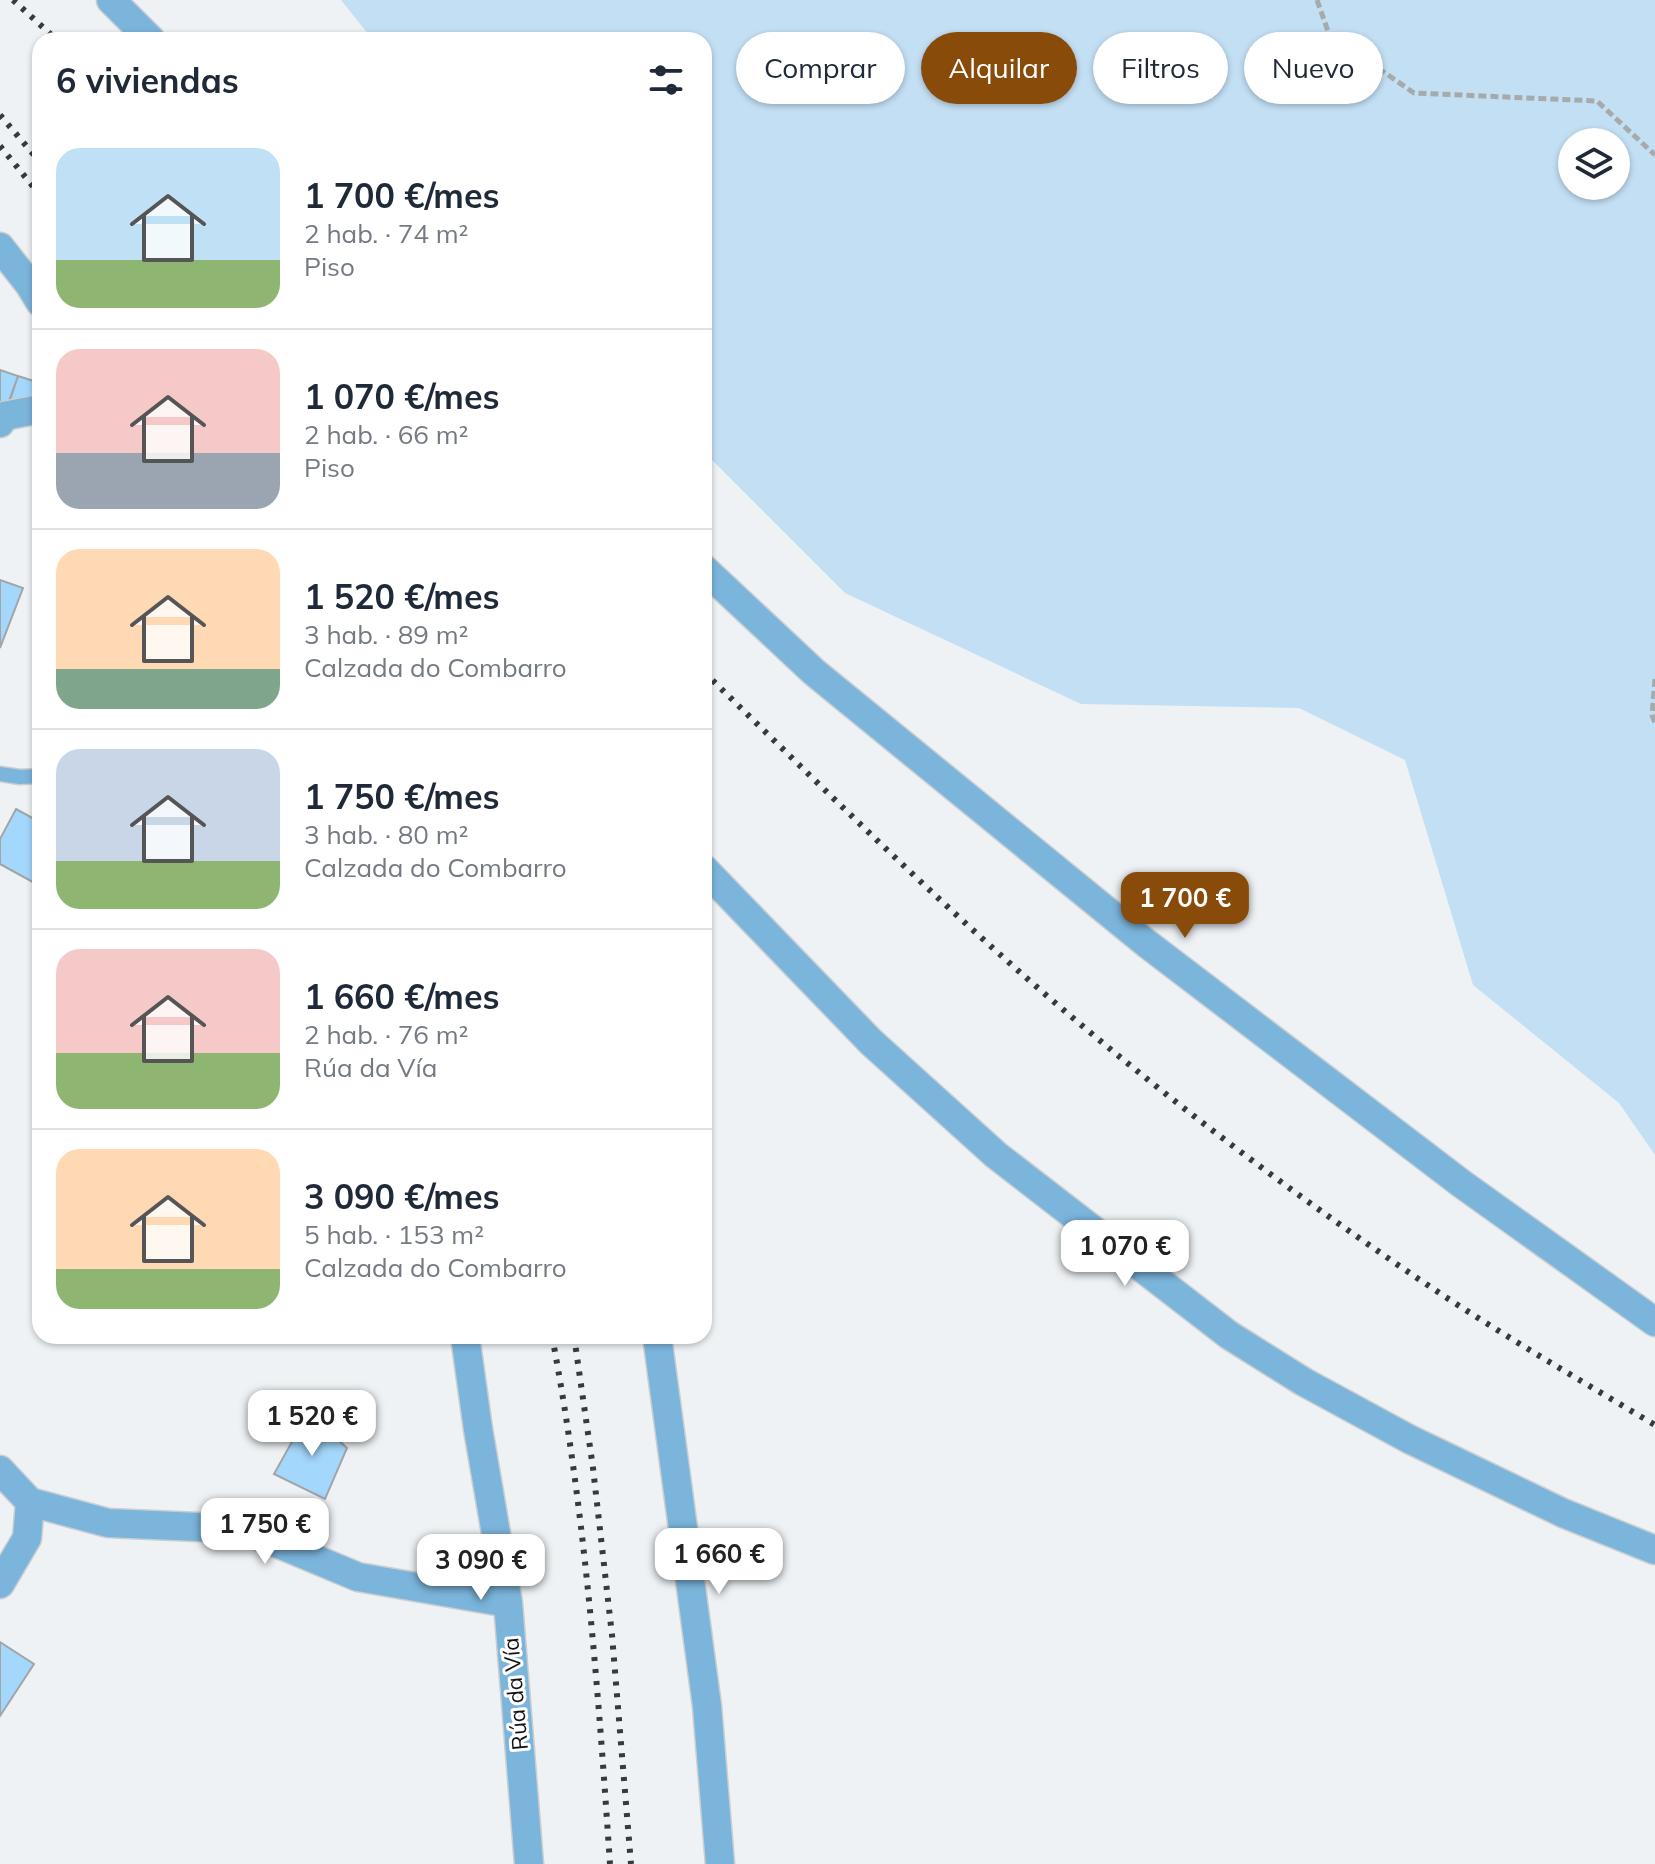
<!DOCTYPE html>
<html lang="es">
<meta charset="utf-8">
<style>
body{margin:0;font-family:Mulish,sans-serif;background:#f6f6f7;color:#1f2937;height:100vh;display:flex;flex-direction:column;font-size:30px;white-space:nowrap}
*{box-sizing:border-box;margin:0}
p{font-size:26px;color:#747a83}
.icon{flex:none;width:44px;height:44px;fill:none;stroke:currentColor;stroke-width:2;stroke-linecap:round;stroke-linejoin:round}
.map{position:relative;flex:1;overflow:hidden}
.panel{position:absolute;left:32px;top:32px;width:680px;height:1312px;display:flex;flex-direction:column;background:#fff;border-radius:24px;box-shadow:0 2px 6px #0004}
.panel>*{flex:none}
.top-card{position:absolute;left:736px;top:32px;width:760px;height:72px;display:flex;gap:16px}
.buttons{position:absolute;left:1558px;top:128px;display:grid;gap:16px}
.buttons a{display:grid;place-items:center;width:72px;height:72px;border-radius:50%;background:#fff;box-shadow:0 2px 6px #0004;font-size:40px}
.price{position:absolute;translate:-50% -68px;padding:0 18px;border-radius:16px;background:#fff;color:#222;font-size:26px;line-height:52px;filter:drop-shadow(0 2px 4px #0008)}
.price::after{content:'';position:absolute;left:50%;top:48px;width:24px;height:18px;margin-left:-12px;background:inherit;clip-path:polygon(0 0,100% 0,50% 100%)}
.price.active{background:#884b0a;color:#fff}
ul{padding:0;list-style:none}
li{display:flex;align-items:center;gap:24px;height:200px;padding:0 24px}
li+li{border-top:2px solid #e0e1e3}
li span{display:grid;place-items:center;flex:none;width:224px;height:160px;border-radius:24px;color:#555}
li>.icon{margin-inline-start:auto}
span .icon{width:96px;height:96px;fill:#fffc;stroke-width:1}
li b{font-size:34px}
h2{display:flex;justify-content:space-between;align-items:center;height:96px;padding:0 24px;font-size:34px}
.pill{padding:0 28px;border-radius:36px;background:#fff;box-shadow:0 2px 6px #0004;font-size:28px;line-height:72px}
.pill.active{background:#884b0a;color:#fff}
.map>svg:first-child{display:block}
.green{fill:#c3dff4;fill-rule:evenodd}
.building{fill:#a3d7fc;stroke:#a2a5a7;stroke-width:2}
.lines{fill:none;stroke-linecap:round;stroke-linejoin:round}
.lane-casing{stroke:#cbced0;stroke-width:17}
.street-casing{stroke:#cbced0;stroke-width:31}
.path{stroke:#a7aaab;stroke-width:5;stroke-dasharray:8 4;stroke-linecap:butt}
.lane{stroke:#7bb5dc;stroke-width:14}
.street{stroke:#7bb5dc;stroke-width:28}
.rail{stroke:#38393b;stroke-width:6;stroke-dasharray:4 8;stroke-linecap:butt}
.labels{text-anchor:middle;stroke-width:6;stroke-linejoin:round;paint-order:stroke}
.street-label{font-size:22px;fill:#111213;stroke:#fff}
</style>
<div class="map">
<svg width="1655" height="1864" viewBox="0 0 1655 1864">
<rect width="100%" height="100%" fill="#eef2f4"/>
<path class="green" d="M341,0H1655V1155L1619,1103L1473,985L1405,760L1299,708L1081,704L845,593L704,452V40H373ZM1572,142H1616V186H1572Z"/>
<path class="building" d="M0,370L18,376L5,412L0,413Z
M18,376L40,383L33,407L10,400Z
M0,580L23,588L0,648Z
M16,809L40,822V886L0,864V839Z
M308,1413L347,1448L325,1499L274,1474Z
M0,1642L34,1664L0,1716Z"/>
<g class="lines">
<defs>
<path id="lane" d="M0,774L20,777L40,776"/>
<path id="street" d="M111,0L151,40
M0,247L29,284L40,302
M0,423L4,416L40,409
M704,569L814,672L1146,943L1462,1184L1655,1322
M704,869L871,1042L996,1155L1229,1335L1304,1382L1409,1439L1563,1513L1655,1550
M465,1336L478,1429L508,1603L529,1864
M657,1336L707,1706L720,1864
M0,1470L30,1502L108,1523L243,1529L358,1577L508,1603
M0,1584L27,1538L30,1502"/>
</defs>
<use href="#lane" class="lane-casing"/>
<use href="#street" class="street-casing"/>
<path class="path" d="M1317,0L1329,34L1414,93L1597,101L1655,155
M1655,679L1652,715L1655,723"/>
<use href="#lane" class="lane"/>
<use href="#street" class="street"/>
<path class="rail" d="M13,0L57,40
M0,115L40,162
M0,146L40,195
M704,672C821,786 936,901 1060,1007C1181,1110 1309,1206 1441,1294C1511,1340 1583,1382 1655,1425
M552,1336C585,1510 598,1688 610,1864
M574,1336L593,1468L612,1635L631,1864"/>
</g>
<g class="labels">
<g class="street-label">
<text transform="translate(515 1694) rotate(-95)" y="8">Rúa da Vía</text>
</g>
</g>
</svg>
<div class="buttons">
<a><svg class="icon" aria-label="layers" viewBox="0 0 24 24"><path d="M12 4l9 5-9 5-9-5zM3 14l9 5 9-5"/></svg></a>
</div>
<b class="price active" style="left:1185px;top:940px">1 700 €</b>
<b class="price" style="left:1125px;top:1288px">1 070 €</b>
<b class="price" style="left:312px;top:1458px">1 520 €</b>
<b class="price" style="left:265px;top:1566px">1 750 €</b>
<b class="price" style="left:719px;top:1596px">1 660 €</b>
<b class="price" style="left:481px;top:1602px">3 090 €</b>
<div class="top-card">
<a class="pill">Comprar</a>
<a class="pill active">Alquilar</a>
<a class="pill">Filtros</a>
<a class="pill">Nuevo</a>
</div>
<section class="panel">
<h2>6 viviendas<svg class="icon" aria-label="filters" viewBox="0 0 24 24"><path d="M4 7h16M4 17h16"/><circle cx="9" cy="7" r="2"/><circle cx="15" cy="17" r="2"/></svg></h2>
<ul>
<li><span style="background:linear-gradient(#bfe0f5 70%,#8fb573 0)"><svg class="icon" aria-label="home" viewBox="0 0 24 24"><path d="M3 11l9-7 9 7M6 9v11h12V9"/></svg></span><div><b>1 700 €/mes</b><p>2 hab. · 74 m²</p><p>Piso</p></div></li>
<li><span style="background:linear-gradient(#f6c9c9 65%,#9aa5b1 0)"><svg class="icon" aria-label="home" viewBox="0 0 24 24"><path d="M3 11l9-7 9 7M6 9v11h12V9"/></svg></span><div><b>1 070 €/mes</b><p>2 hab. · 66 m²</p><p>Piso</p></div></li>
<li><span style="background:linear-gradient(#ffd9b3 75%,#7fa58c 0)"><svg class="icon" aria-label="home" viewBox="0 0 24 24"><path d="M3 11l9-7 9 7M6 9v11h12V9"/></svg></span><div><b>1 520 €/mes</b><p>3 hab. · 89 m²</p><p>Calzada do Combarro</p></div></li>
<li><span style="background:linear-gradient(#c9d6e8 70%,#8fb573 0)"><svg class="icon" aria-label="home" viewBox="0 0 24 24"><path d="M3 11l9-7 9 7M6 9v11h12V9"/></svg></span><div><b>1 750 €/mes</b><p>3 hab. · 80 m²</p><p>Calzada do Combarro</p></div></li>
<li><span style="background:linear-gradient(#f6c9c9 65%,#8fb573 0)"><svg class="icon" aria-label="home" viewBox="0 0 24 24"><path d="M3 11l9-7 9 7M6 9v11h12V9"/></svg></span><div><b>1 660 €/mes</b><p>2 hab. · 76 m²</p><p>Rúa da Vía</p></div></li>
<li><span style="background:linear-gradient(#ffd9b3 75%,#8fb573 0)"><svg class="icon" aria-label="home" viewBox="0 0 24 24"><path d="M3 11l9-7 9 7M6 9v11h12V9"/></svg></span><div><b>3 090 €/mes</b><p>5 hab. · 153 m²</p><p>Calzada do Combarro</p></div></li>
</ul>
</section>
</div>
